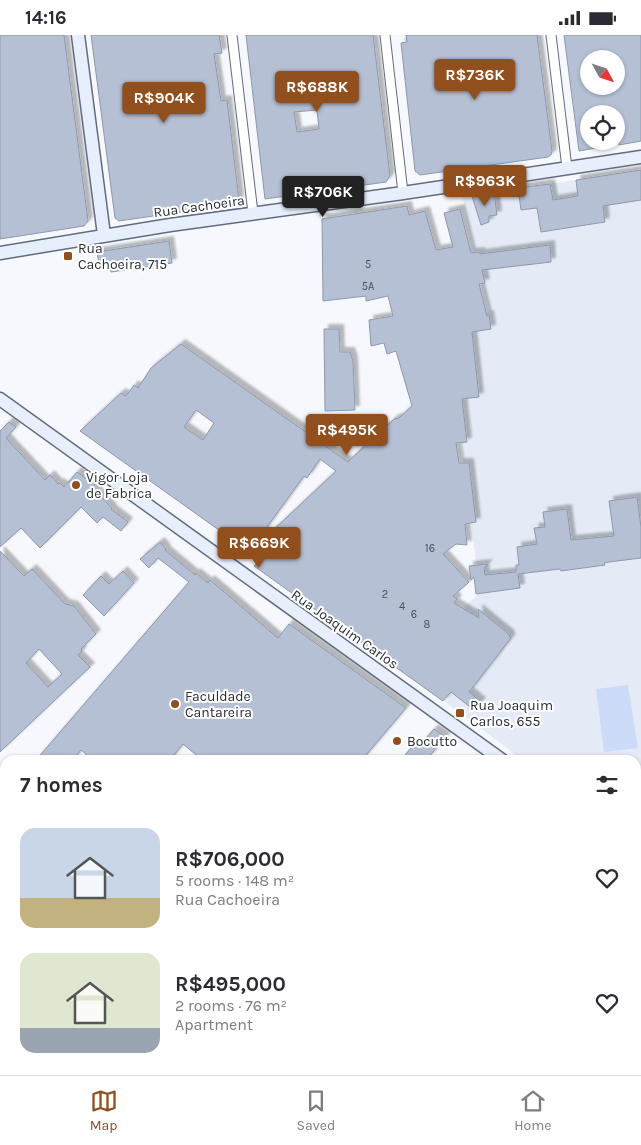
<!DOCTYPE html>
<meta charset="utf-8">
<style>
body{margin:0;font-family:Karla,sans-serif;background:#f7f7f7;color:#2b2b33;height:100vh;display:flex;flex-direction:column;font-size:19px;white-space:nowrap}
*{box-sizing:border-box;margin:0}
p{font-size:16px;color:#7c7c81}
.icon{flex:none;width:28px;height:28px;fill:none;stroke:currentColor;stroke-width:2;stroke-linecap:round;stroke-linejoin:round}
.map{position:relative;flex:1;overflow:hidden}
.sheet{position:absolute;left:0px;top:720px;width:641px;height:320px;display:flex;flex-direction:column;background:#fff;border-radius:15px 15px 0 0;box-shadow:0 1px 4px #0004}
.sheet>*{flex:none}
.needle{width:32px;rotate:130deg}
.buttons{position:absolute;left:580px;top:15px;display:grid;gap:10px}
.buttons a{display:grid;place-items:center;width:45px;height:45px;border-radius:50%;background:#fff;box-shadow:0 1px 4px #0004;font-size:25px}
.price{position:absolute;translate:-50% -42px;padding:0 11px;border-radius:5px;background:#924f1e;color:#fff;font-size:16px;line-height:32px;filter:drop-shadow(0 1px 2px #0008)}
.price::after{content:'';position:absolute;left:50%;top:30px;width:15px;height:11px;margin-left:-8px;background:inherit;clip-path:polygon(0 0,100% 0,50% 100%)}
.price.current{background:#222;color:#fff}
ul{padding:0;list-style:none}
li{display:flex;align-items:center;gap:15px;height:125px;padding:0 20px}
li span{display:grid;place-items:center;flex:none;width:140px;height:100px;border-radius:15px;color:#555}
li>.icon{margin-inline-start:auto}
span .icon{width:60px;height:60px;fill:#fffc;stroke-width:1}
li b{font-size:21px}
h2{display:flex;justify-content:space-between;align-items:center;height:60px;padding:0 20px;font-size:21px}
.status{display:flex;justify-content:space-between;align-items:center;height:35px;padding:0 25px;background:#fff;direction:ltr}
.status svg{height:14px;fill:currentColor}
.menu{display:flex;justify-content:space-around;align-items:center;height:70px;border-top:1px solid #e1e1e2;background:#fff;font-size:14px;color:#7c7c81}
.menu a{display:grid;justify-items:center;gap:2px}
.menu .current{color:#924f1e}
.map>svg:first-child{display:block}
.built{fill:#e5ebf6}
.green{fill:#cbdbf8}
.building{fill:#b5c0d5;stroke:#8d98ab;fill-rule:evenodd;filter:url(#shadow)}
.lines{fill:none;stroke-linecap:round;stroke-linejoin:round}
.street-casing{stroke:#626c7e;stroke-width:11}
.secondary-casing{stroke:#626c7e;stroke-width:15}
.street{stroke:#fff;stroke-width:9}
.secondary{stroke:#e8effc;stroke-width:12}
.poi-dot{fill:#924f1e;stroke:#fff;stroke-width:2}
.labels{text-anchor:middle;stroke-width:4;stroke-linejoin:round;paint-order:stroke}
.number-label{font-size:11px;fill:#4a505c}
.street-label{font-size:14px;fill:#272b33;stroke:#fff}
.poi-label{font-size:14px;fill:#272b33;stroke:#fff;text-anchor:start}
</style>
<div class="status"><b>14:16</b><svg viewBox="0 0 49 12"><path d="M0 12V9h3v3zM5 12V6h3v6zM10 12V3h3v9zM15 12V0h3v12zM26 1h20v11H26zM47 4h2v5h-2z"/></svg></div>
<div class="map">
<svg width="641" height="1040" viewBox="0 0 641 1040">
<defs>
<filter id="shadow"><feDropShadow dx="4.5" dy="-4.5" stdDeviation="1" flood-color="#0004"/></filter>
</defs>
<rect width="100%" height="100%" fill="#f6f8fd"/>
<path class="built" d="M641,135V755H636V725H523L402,635L480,557L445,283L490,277L466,183L463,162Z
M641,783V901H636V784Z"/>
<path class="green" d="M628,650L638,713L604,717L596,654Z
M156,1035H315L322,1040H152Z"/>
<path class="building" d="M0,0H64L88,186L84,191L0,204Z
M91,0H219L222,18L214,19L221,66L227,65L239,165L236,169L119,186L115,183Z
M246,0H373L390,141L386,147L265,164ZM317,75L319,94L297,97L294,77Z
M406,0H537L552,116L551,120L548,122L420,140L415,136L401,8L407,7Z
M564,0H641V106L619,110L616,79H589V106H607V111L579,116ZM589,24H616V51H589Z
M641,135V165L603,171L605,187L541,197L537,173L521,175L518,153L550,149L553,165L578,161L576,145Z
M494,157L497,180L489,181V187L481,190L472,161Z
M407,171L409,180L425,176L436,215L453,212L444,178L460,174L471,218L480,217V219L550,210L551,227L482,235L485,248L479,249L487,281L489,280L491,294L472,297L479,362L462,364L467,407L456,408L459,428H469L476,487L465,489L467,510L456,509L443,519L469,547L453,561L457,564L454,568L479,583L478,574L510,600L509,601L511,603L469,657L481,667L474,675L451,657L443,666L254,531L261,525L80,396L121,358L126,361L134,350L138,353L151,333L181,309L348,427L385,391L386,392L394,384L399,383L412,371L396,316L387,319L384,308L371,311L369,285L393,281L388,261L366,266V261L323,266L322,184ZM196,375L214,388L203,405L184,392ZM320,424L336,436L268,500L264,496L304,441L307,443Z
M169,206L172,228L111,237L110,232L100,233L97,217Z
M324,294H339L340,317H350L353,326L355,375L325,376Z
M9,387L16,392L6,403L45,445L50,440L58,449L60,448L64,452L77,437L95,450L93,453L112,473L111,474L128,487L121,496L103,482L97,488L81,472L40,513L21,493L0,512V396Z
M637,462L641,492V523L609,527L604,528L605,530L561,536L560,534L518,539L520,553L476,559L474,542L471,545L469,531L488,529L484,533L485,540L516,537V530H519L517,512L537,509L534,493L545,492L543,477L567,474L571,505L614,501L609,466Z
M160,507L166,514L165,515L195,540L196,538L208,548L210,545L278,603L289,589L406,673L362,725H202L183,709L170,725H93L81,715L73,725H36L189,547L158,523L149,533L140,524Z
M0,516L24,541L32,534L65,569L74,571L96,599L81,614L82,616L78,620L90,632L0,717ZM39,614L62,639L48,652L26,628Z
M123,536L134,548L104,581L83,560L101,541L109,549Z
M434,694L446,702L426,725H401L415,708L419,711Z"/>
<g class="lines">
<defs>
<path id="street" d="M232,0L253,178
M385,0L403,158
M551,0L567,133
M603,1035L604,1040"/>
<path id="secondary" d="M78,0L104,200
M0,218L170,190L403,158L641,122
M0,364L502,725
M636,771L641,770
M0,797L5,801
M0,997L5,999
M99,1035L109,1040
M339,1035L345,1040
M129,1040L134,1035"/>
</defs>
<use href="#street" class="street-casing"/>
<use href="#secondary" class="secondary-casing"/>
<use href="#street" class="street"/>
<use href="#secondary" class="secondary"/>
</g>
<g class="poi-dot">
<rect x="63" y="216" width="10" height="10" rx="2.5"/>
<circle cx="76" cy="450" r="5"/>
<circle cx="175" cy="669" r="5"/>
<rect x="455" y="673" width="10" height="10" rx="2.5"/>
<circle cx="397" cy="706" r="5"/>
</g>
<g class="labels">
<g class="number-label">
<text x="368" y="233">5</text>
<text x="368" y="255">5A</text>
<text x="430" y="517">16</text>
<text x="385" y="563">2</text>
<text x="402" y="575">4</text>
<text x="414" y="583">6</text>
<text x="427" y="593">8</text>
</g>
<g class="street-label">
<text transform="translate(199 171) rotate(-8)" y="5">Rua Cachoeira</text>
<text transform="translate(345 594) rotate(35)" y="5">Rua Joaquim Carlos</text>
</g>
<g class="poi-label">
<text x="78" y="218">Rua<tspan x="78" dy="16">Cachoeira, 715</tspan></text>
<text x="86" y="447">Vigor Loja<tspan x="86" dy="16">de Fabrica</tspan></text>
<text x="185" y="666">Faculdade<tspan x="185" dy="16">Cantareira</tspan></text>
<text x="470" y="675">Rua Joaquim<tspan x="470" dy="16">Carlos, 655</tspan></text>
<text x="407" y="711">Bocutto</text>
</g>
</g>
</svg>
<div class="buttons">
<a><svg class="needle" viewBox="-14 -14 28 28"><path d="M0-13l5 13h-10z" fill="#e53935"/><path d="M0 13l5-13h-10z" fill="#7c7c81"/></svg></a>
<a><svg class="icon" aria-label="locate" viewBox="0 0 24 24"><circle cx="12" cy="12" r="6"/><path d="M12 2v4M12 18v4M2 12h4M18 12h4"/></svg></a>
</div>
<b class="price" style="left:475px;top:66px">R$736K</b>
<b class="price" style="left:317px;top:78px">R$688K</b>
<b class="price" style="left:164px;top:89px">R$904K</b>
<b class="price" style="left:485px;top:172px">R$963K</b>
<b class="price current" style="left:323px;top:183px">R$706K</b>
<b class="price" style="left:347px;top:421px">R$495K</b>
<b class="price" style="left:259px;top:534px">R$669K</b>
<section class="sheet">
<h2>7 homes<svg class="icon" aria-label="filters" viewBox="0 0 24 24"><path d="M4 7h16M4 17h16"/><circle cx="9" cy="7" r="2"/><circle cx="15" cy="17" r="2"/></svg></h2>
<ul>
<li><span style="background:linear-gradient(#c9d6e8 70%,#c2b280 0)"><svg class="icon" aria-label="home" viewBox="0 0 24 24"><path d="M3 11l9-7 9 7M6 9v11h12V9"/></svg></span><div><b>R$706,000</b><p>5 rooms · 148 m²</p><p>Rua Cachoeira</p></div><svg class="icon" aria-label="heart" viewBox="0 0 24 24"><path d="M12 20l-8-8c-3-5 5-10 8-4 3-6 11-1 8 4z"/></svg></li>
<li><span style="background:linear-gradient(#dfe7d0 75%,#9aa5b1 0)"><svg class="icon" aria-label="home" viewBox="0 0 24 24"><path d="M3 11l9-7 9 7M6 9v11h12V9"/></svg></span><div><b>R$495,000</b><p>2 rooms · 76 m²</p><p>Apartment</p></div><svg class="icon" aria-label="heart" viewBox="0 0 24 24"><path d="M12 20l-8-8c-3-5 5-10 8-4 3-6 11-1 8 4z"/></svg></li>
</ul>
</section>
</div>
<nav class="menu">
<a class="current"><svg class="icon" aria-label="map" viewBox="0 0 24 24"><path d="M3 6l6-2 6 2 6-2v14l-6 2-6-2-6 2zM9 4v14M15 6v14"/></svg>Map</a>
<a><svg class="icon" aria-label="saved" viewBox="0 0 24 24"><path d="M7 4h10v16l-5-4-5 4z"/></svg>Saved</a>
<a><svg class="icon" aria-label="home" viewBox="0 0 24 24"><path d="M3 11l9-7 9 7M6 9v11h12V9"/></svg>Home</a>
</nav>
